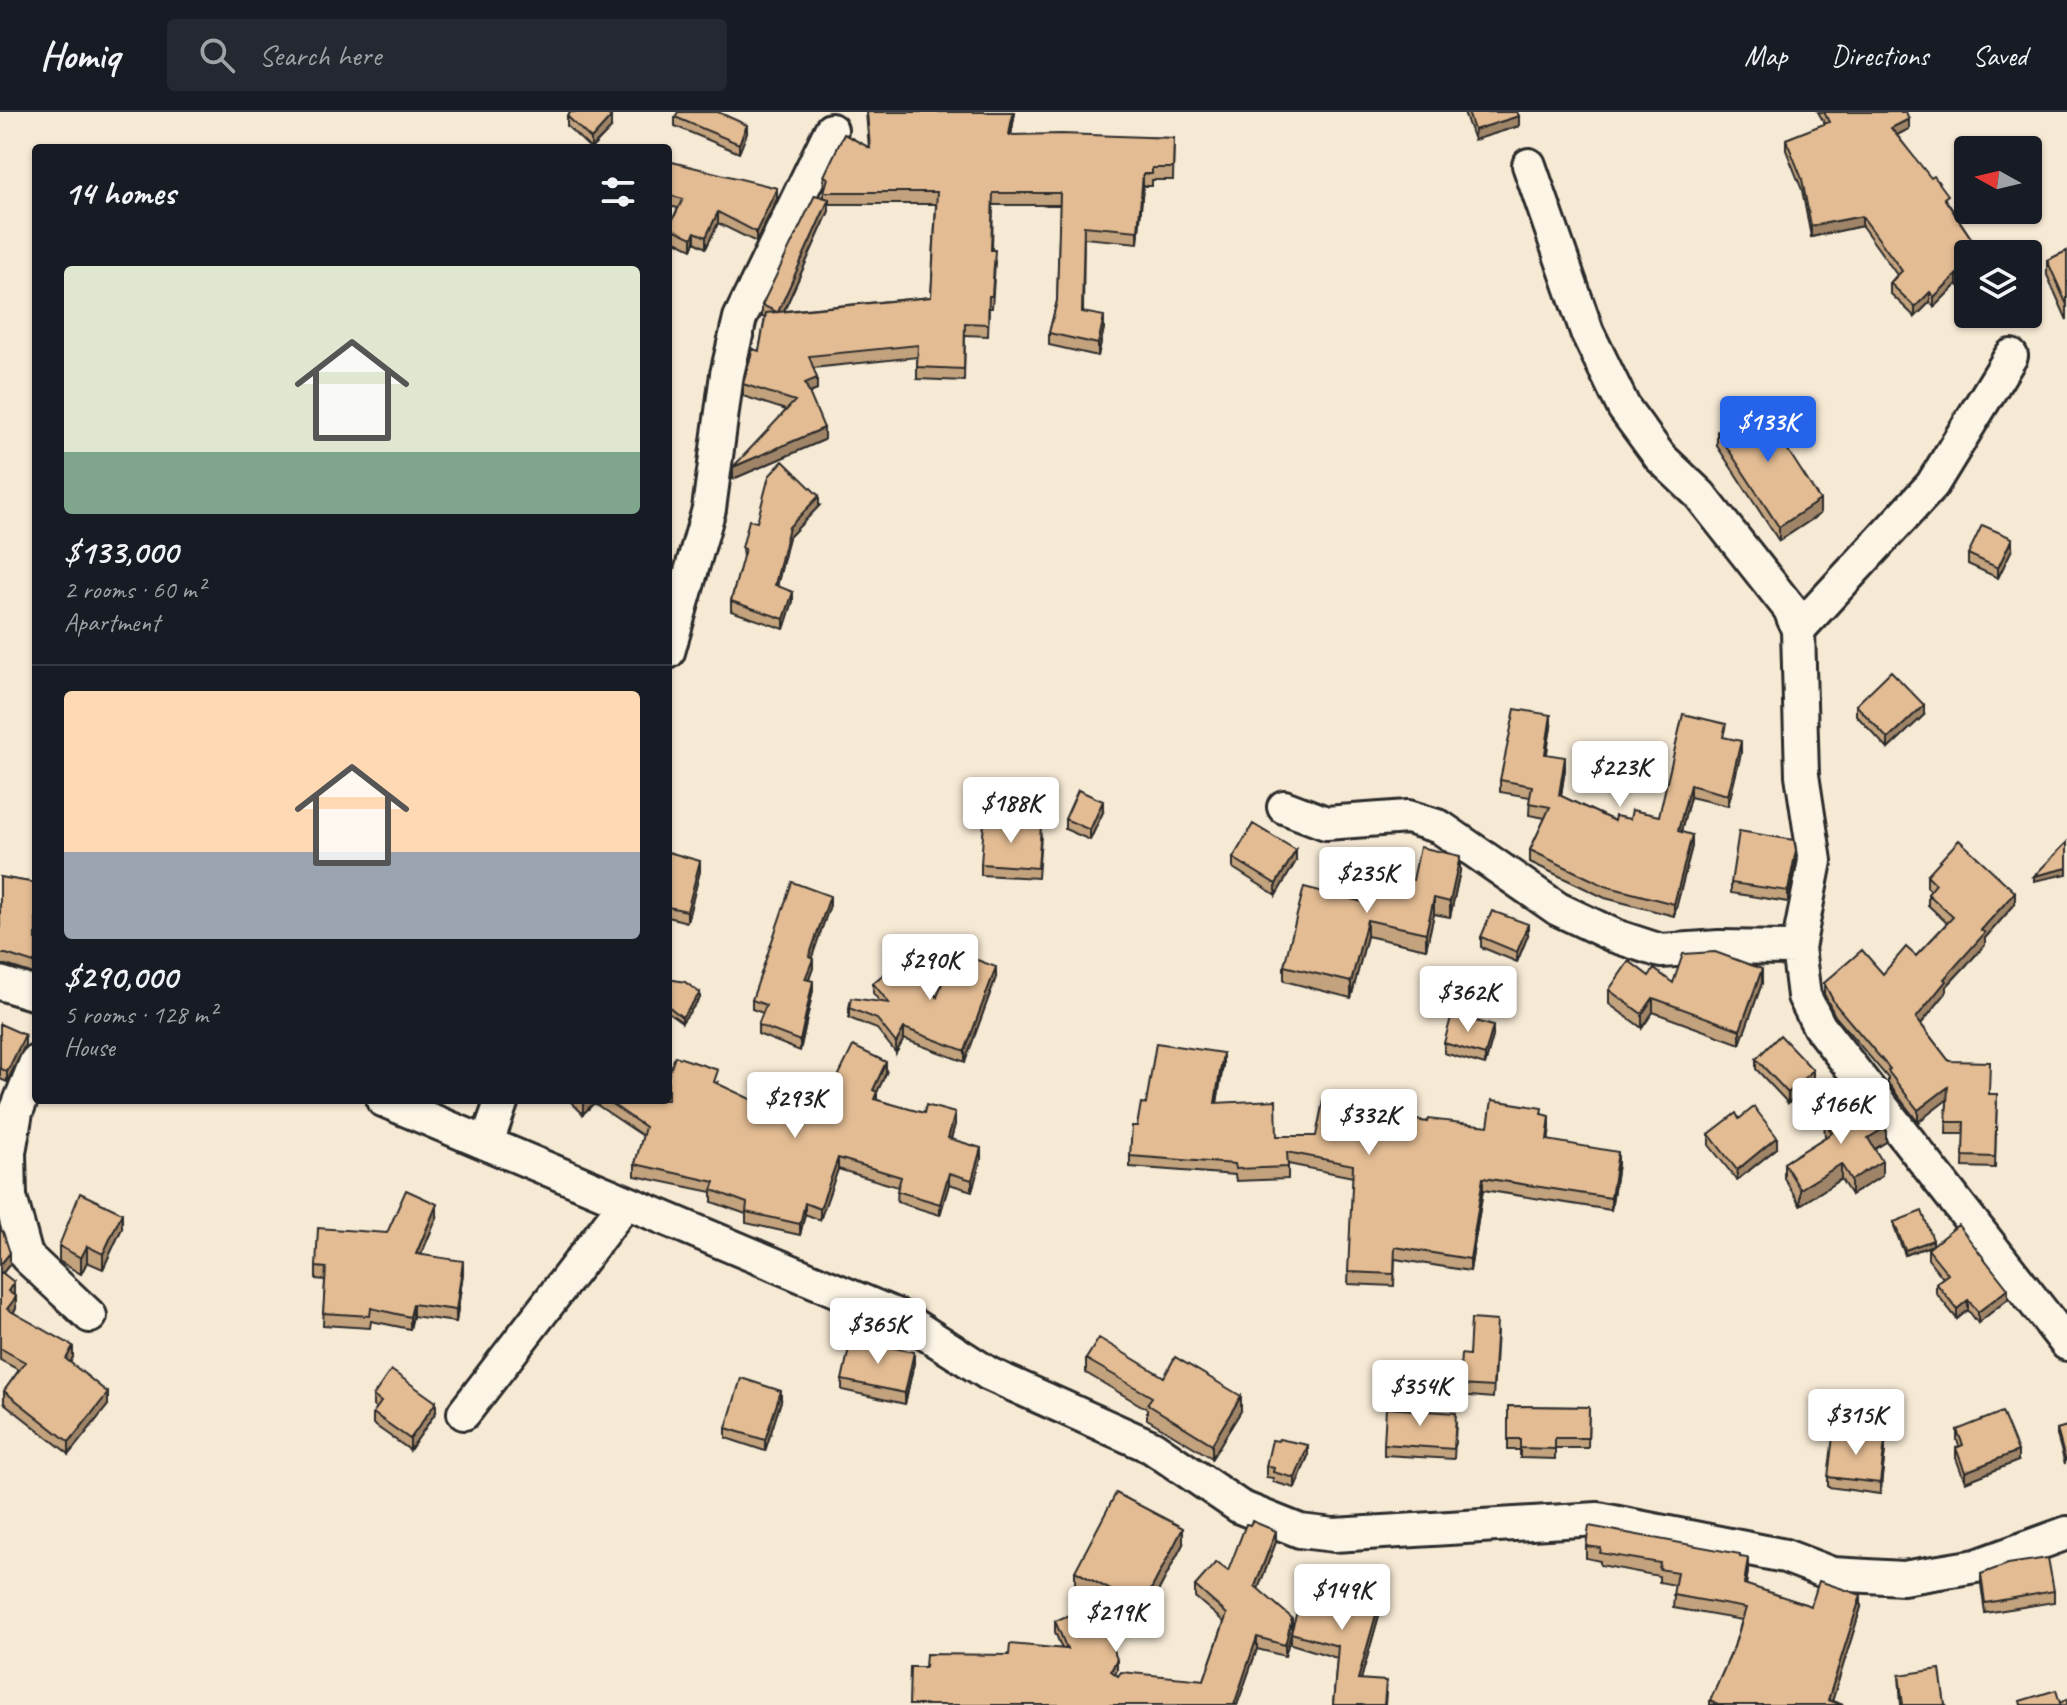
<!DOCTYPE html>
<meta charset="utf-8">
<style>
body{margin:0;font-family:Caveat,sans-serif;background:#242831;color:#f1f3f6;height:100vh;display:flex;flex-direction:column;font-size:30px;white-space:nowrap}
*{box-sizing:border-box;margin:0}
p{font-size:26px;color:#9ea1a6}
.icon{flex:none;width:44px;height:44px;fill:none;stroke:currentColor;stroke-width:2;stroke-linecap:round;stroke-linejoin:round}
.map{position:relative;flex:1;overflow:hidden}
.panel{position:absolute;left:32px;top:32px;width:640px;height:960px;display:flex;flex-direction:column;background:#171b24;border-radius:8px;box-shadow:0 2px 6px #0004}
.panel>*{flex:none}
.needle{width:52px;rotate:278deg}
.controls{position:absolute;left:1954px;top:24px;display:grid;gap:16px}
.controls a{display:grid;place-items:center;width:88px;height:88px;border-radius:8px;background:#171b24;box-shadow:0 2px 6px #0004;font-size:40px}
.price{position:absolute;translate:-50% -68px;padding:0 18px;border-radius:8px;background:#fff;color:#222;font-size:26px;line-height:52px;filter:drop-shadow(0 2px 4px #0008)}
.price::after{content:'';position:absolute;left:50%;top:48px;width:24px;height:18px;margin-left:-12px;background:inherit;clip-path:polygon(0 0,100% 0,50% 100%)}
.price.on{background:#2563eb;color:#fff}
ul{padding:0;list-style:none}
li{display:grid;align-content:center;gap:16px;height:424px;padding:0 32px}
li+li{border-top:2px solid #363941}
li span{display:grid;place-items:center;height:248px;border-radius:8px;color:#555}
li>.icon{margin-inline-start:auto}
span .icon{width:144px;height:144px;fill:#fffc;stroke-width:1}
li b{font-size:34px}
h2{display:flex;justify-content:space-between;align-items:center;height:96px;padding:0 32px;font-size:34px}
header{display:flex;align-items:center;gap:48px;box-sizing:border-box;height:112px;padding:0 40px;background:#171b24;border-bottom:2px solid #363941}
header strong{font-size:38px}
nav{display:flex;gap:44px;margin-inline-start:auto;font-size:28px}
.search{width:560px;height:72px;background:#242831;display:flex;align-items:center;gap:20px;box-sizing:border-box;padding:0 28px;border-radius:8px;color:#9ea1a6;font-size:30px}
.map>svg:first-child{display:block}
.lines{fill:none;stroke-linecap:round;stroke-linejoin:round}
.minor-casing{stroke:#2b2b2b;stroke-width:38}
.minor{stroke:#fcf5e5;stroke-width:32}
.wall{fill:#c3a27e;stroke:#2b2b2b;stroke-width:2;fill-rule:evenodd}
.shaded-wall{fill:#9f8467;stroke:#2b2b2b;stroke-width:2}
.building{fill:#e3bc93;stroke:#2b2b2b;stroke-width:2}
</style>
<header>
<strong>Homiq</strong>
<div class="search"><svg class="icon" aria-label="search" viewBox="0 0 24 24"><circle cx="10" cy="10" r="6"/><path d="M15 15l6 6"/></svg>Search here</div>
<nav><a>Map</a><a>Directions</a><a>Saved</a></nav>
</header>
<div class="map">
<svg width="2067" height="1593" viewBox="0 0 2067 1593">
<rect width="100%" height="100%" fill="#f7ead5"/>
<filter id="ink" filterUnits="userSpaceOnUse"><feTurbulence type="fractalNoise" baseFrequency=".0125" numOctaves="2"/><feDisplacementMap in="SourceGraphic" scale="16" xChannelSelector="R" yChannelSelector="G"/><feConvolveMatrix kernelMatrix="1 2 1 2 8 2 1 2 1" color-interpolation-filters="sRGB"/></filter>
<g filter="url(#ink)">
<g class="lines">
<defs>
<path id="minor" d="M1529,53L1587,220L1624,296L1660,345L1700,383L1790,497L1798,518L1802,663L1815,749L1798,836L1804,884L1819,914L2067,1232
M1798,518L1932,373L2011,244
M668,540L709,397L727,262L740,206L831,18
M1284,695L1326,711L1408,705L1440,715L1558,797L1615,824L1661,839L1719,835L1798,836
M0,871L36,882
M36,950L16,1000L9,1040L10,1085L26,1144L90,1204
M383,988L900,1205L989,1262L1152,1335L1240,1395L1300,1419L1334,1423L1598,1407L1785,1444L1832,1462L1903,1466L1976,1454L2067,1421
M487,1030L502,988
M464,1301L626,1090"/>
</defs>
<use href="#minor" class="minor-casing"/>
<use href="#minor" class="minor"/>
</g>
<path class="wall" d="M866,0H1015L1011,23L1174,26L1173,68H1152V74H1143L1138,131L1084,126L1083,200L1104,216L1098,244L1049,233V221L1057,189L1060,93H993L992,138L995,150L992,196H989L988,224L965,223L964,269L917,267V245L813,256L817,278L809,281L824,328L733,367L786,298L743,284V272L759,239L765,206L762,205V193L824,85V64L869,36ZM829,92H936L931,185L784,199L829,99Z
M1464,0H1517L1519,14L1474,28Z
M1818,0H1906L1909,17L1897,23L1948,91L1971,126L1963,178L1957,172L1934,195L1930,190L1915,205L1890,181V171L1897,163L1862,114L1811,125L1802,78L1786,38V27L1825,12Z
M567,4L611,16L592,36H590L567,14Z
M675,5L747,21L739,41L675,14Z
M668,49L777,87L756,130L718,111L706,136L695,130L692,137L669,126V115L678,96L668,94Z
M2067,139V208L2047,163V148Z
M1717,320L1820,402L1779,429L1717,334Z
M819,394L789,425L777,474L793,489L784,517L731,499V489L743,446L742,436L757,410Z
M2012,437L1998,466L1968,452V442Z
M1856,593L1924,603L1888,637L1856,603Z
M1551,615L1546,642L1565,657L1561,684L1614,709L1659,704L1726,626L1741,641L1728,694L1690,685L1681,720L1692,734L1674,804L1605,786L1530,750V738L1545,706L1529,703L1530,685L1500,680V668Z
M1103,700L1090,728L1065,717V707Z
M1041,724L1038,766L981,763V752Z
M668,740L700,759L687,810L668,805Z
M1233,746L1296,749L1276,783L1233,756Z
M1796,749L1788,790L1731,781V771Z
M1460,759L1450,805L1434,802L1426,837L1367,824L1351,886L1284,869V854L1367,791L1413,768Z
M1927,763L2015,792L1985,826V833L1946,875V881L1921,912L1949,949L1990,982H1997L1995,1056L1963,1055L1964,1022H1946L1947,987L1918,1010L1888,971V966L1835,904L1824,882V871L1883,862L1916,844L1947,811L1928,793V782L1931,779L1927,775Z
M0,765L36,771L34,862L6,853H0Z
M830,793L811,846L813,856L809,868L813,878L800,939L758,922V913L763,901L752,897V888Z
M1528,823L1517,850L1481,835V825Z
M956,864L996,865L965,950L904,927L896,941L877,917L849,906V896L880,890L873,881V871L937,885Z
M1649,864L1673,871H1762L1740,932L1653,900L1642,916L1609,892V878Z
M668,867L700,886L682,910L668,900Z
M0,912L25,933L7,970L0,967Z
M1493,924L1485,953L1444,941V931Z
M1756,947L1813,968L1788,991L1756,957Z
M1223,953L1217,991L1277,1024H1316L1427,1010L1488,1014L1542,1002L1550,1015L1548,1028L1618,1052L1611,1098L1483,1078L1470,1159L1395,1147L1394,1174L1348,1172L1353,1065L1288,1052V1067L1236,1069L1235,1063L1130,1055V1044L1137,1014L1146,992Z
M886,961L877,980V988L955,1012L951,1027L981,1047L972,1079L949,1072L940,1103L897,1090L898,1075L838,1057L820,1108L805,1102L800,1123L746,1111V1102L712,1090V1080L635,1064V1052L643,1024L594,991L583,1002L569,988H668L718,970L717,972L806,1013L822,998Z
M1739,1007L1777,1036L1737,1068L1709,1033V1022Z
M1824,1009L1886,1030L1875,1037L1882,1064L1851,1083L1841,1067L1800,1093L1784,1066V1051L1825,1025Z
M437,1105L421,1143L463,1161L456,1210L413,1204L410,1217L371,1209L370,1216L323,1213L325,1168L316,1167V1155L387,1121Z
M1894,1110L1933,1133L2008,1187L1978,1211L1968,1198L1957,1207L1936,1181V1171L1943,1166L1928,1147V1137L1932,1133L1905,1143L1894,1115Z
M122,1116L103,1157L87,1150L81,1162L59,1149V1134Z
M0,1118L10,1152L3,1161L14,1182L13,1183L16,1197L13,1200L73,1245L70,1251L108,1293L69,1342L4,1291V1279L19,1258L0,1248Z
M1497,1219L1493,1286L1459,1283V1273L1469,1243Z
M1086,1247L1164,1265L1241,1299L1212,1346L1147,1307V1297L1086,1261Z
M914,1251L905,1292L842,1278V1268Z
M373,1284L436,1300L410,1338L373,1312V1301L376,1297L373,1294Z
M781,1289L765,1339L726,1326V1316Z
M1508,1294L1589,1295L1588,1336H1555V1347L1520,1346V1338H1508Z
M1456,1311L1454,1347L1384,1343V1332Z
M2067,1314L2065,1352L2057,1323V1317Z
M1957,1318L2018,1349L1965,1370L1956,1346V1336L1959,1334L1957,1328Z
M1864,1326L1885,1339L1880,1382L1828,1375V1365Z
M1278,1329L1308,1344L1295,1376L1273,1370V1366L1266,1365V1354Z
M1276,1430L1258,1477L1292,1516L1383,1489L1361,1567L1386,1581L1385,1593H1333L1337,1546L1291,1532V1522L1285,1544L1257,1537L1237,1593H909L925,1555L1009,1543L1062,1537L1055,1520V1509L1117,1558L1115,1562L1118,1564L1204,1568L1224,1510L1195,1485V1474L1228,1459Z
M1183,1432L1142,1510L1075,1475V1459Z
M1586,1434L1740,1445L1748,1459L1746,1473L1811,1494L1861,1495L1832,1589L1843,1593H1710V1589L1734,1535L1742,1508L1673,1496L1675,1473L1659,1470V1464L1600,1453V1449L1586,1446Z
M1981,1462L2054,1479V1490L1985,1501L1981,1472Z
M1899,1563L1945,1593H1901Z"/>
<path class="shaded-wall" d="M1013,0H1015L1009,35V23Z
M1519,4V14L1474,28V18Z
M611,5V16L591,36V27Z
M1909,7V17L1891,26V16Z
M747,13V21L739,41V32Z
M1143,62V74L1138,131V119Z
M777,76V87L756,130V120Z
M829,87V99L778,212V200Z
M718,100V111L706,136V125Z
M1862,104V114L1811,125V114Z
M695,120V130L692,137V126Z
M1957,162V172L1934,195V185Z
M1968,163V173L1963,178V168Z
M1930,180V190L1915,205V195Z
M1104,204V216L1098,244V232Z
M817,266V278L805,283V271Z
M824,316V328L733,367V355Z
M819,384V394L789,425L775,483V473L789,415Z
M1820,388V402L1779,429V415Z
M2012,426V437L1998,466V456Z
M793,480V489L784,517V507Z
M1924,593V603L1888,637V627Z
M1551,603V615L1545,654V642Z
M1741,629V641L1728,694V683Z
M1565,645V657L1559,695V683Z
M1690,673V685L1678,731V719Z
M1103,689V700L1090,728V718Z
M1692,723V734L1674,804V792Z
M1296,738V749L1276,783V772Z
M1796,738V749L1788,790V779Z
M1460,744V759L1450,805V790Z
M700,749V759L687,810V799Z
M2067,756V762L2034,769V764Z
M2015,780V792L1985,826V833L1946,875V881L1916,918V906L1944,867L1981,818Z
M830,784V793L809,854V845Z
M1434,786V802L1426,837V821Z
M1367,808V824L1351,886V870Z
M1528,812V823L1517,850V840Z
M813,847V856L805,876V867Z
M996,855V865L965,950V939Z
M1762,857V871L1740,932V918Z
M813,869V878L800,939V929Z
M700,881V886L682,910V905Z
M1653,886V900L1642,916V902Z
M1493,914V924L1485,953V943Z
M904,916V927L896,941V931Z
M25,923V933L7,970V960Z
M1223,941V953L1215,1003V991Z
M886,950V961L873,989V978Z
M1813,958V968L1788,991V981Z
M1948,975V987L1918,1010V998Z
M586,988H594V991L583,1002V991Z
M955,1001V1012L948,1037V1026Z
M1550,1004V1015L1547,1040V1028Z
M1886,1015V1030L1868,1041V1026Z
M1777,1025V1036L1737,1068V1058Z
M981,1036V1047L972,1079V1068Z
M1618,1040V1052L1611,1098V1086Z
M838,1046V1057L820,1108V1097Z
M1882,1049V1064L1851,1083V1068Z
M1841,1052V1067L1800,1093V1077Z
M949,1061V1072L940,1103V1092Z
M1483,1066V1078L1470,1159V1147Z
M805,1091V1102L800,1123V1112Z
M437,1092V1105L416,1154V1142Z
M122,1101V1116L103,1157V1142Z
M1933,1128V1133L1905,1143V1138Z
M87,1134V1150L81,1162V1146Z
M10,1141V1152L0,1164V1153Z
M463,1149V1161L456,1210V1198Z
M14,1170V1182L8,1190V1179Z
M2008,1177V1187L1978,1211V1200Z
M16,1185V1197L7,1208V1197Z
M1968,1188V1198L1957,1207V1197Z
M413,1192V1204L410,1217V1205Z
M73,1234V1245L66,1259V1247Z
M914,1240V1251L905,1292V1281Z
M781,1279V1289L765,1339V1328Z
M108,1281V1293L69,1342V1330Z
M1241,1284V1299L1212,1346V1332Z
M436,1290V1300L410,1338V1327Z
M1885,1329V1339L1880,1382V1371Z
M1308,1333V1344L1295,1376V1366Z
M2018,1339V1349L1965,1370V1360Z
M1183,1416V1432L1142,1510V1495Z
M1276,1419V1430L1255,1485V1474Z
M1748,1446V1459L1744,1485V1472Z
M1383,1478V1489L1358,1578V1567Z
M1861,1483V1495L1831,1593L1828,1588Z
M1292,1506V1518L1285,1544V1533Z
M1257,1525V1537L1237,1593H1234Z
M1117,1547V1558L1111,1570V1559Z"/>
<path class="building" d="M571,0H605L611,5L591,27L567,4Z
M678,0H718L747,13L739,32L675,5Z
M867,0H1013L1009,23L1062,22L1174,26L1173,56H1152V62H1143L1138,119L1084,114L1082,200L1104,204L1098,232L1049,221L1057,189L1060,81H993L991,138H995L992,184H989L988,212L965,211L964,257L917,255L918,233L809,244L817,266L805,271L824,316L733,355L795,289L743,272L753,237L759,239L766,201L777,200L762,193L815,83L829,87L778,200L931,185L937,80H824L828,66L824,64L844,22L870,36Z
M1468,0H1517L1519,4L1474,18Z
M1824,0H1906L1909,7L1891,16L1931,66L1934,64L1948,83L1944,86L1971,126L1988,142H1968V163L1963,168L1957,162L1934,185L1930,180L1915,195L1890,171L1902,159L1862,104L1811,114L1802,67L1786,27L1829,10Z
M668,49L777,76L756,120L718,100L706,125L695,120L692,126L669,115L683,87L668,83Z
M2067,139V193L2047,148Z
M1755,287L1820,388L1779,415L1717,320Z
M783,349L819,384L789,415L775,473L793,480L784,507L731,489L745,437L742,436L749,408L757,410L769,364Z
M1982,413L2012,426L1998,456L1968,442Z
M1891,559L1924,593L1888,627L1856,593Z
M1515,597L1551,603L1545,642L1565,645L1559,683L1614,709L1615,704L1630,707L1632,698L1659,704L1683,602L1726,612L1723,625L1741,629L1728,683L1690,673L1678,719L1692,723L1674,792L1605,774L1530,738L1550,695L1529,691L1532,674L1500,668Z
M1078,678L1103,689L1090,718L1065,707Z
M984,710L1041,714L1038,756L981,752Z
M1253,712L1296,738L1276,772L1233,746Z
M1739,719L1794,728L1796,738L1788,779L1731,771Z
M1959,728L2015,780L1981,818L1985,821L1944,867L1946,869L1916,906L1949,949L1990,950L1989,982H1997L1995,1045L1963,1044L1964,1010H1946L1948,975L1918,998L1888,959L1890,957L1835,892L1824,871L1862,838L1883,862L1906,835L1916,844L1953,805L1928,782L1936,772L1927,763Z
M2067,730V756L2034,764Z
M1420,735L1460,744L1450,790L1434,786L1426,821L1367,808L1351,870L1284,854L1304,775L1367,791L1374,760L1413,768Z
M668,740L700,749L687,799L668,795Z
M0,765L36,771V844L34,851L6,842H0Z
M792,770L830,784L809,845L813,847L805,867L813,869L800,929L758,913L766,893L752,888Z
M1492,799L1528,812L1517,840L1481,825Z
M1715,840L1762,857L1740,918L1653,886L1642,902L1609,878L1629,849L1649,864L1654,857L1673,871L1683,842Z
M964,843L996,855L965,939L904,916L896,931L877,907L849,896L851,886L889,891L873,871L906,844L937,885L946,860L956,864Z
M668,867L685,870L700,881L682,905L668,894Z
M1452,902L1493,914L1485,943L1444,931Z
M0,912L25,923L7,960L0,956Z
M1780,923L1813,958L1788,981L1756,947Z
M1156,931L1223,941L1215,991L1276,988L1277,1024H1316L1323,989L1427,1010L1428,1007L1488,1014L1492,988L1542,996L1541,1002L1550,1004L1547,1028L1618,1040L1611,1086L1483,1066L1470,1147L1395,1135L1394,1162L1348,1160L1353,1053L1287,1040L1288,1055L1236,1057L1235,1052L1130,1044L1132,1014H1137L1141,991L1146,992Z
M853,934L886,950L873,978L877,980L874,987L924,1001L926,993L955,1001L948,1026L981,1036L972,1068L949,1061L940,1092L897,1079L901,1065L838,1046L820,1097L805,1091L800,1112L746,1100L747,1091L712,1078L715,1070L635,1052L645,1015L606,988H668V965L675,944L718,958L714,970L806,1013L814,995L822,998Z
M1862,985L1886,1015L1868,1026L1882,1049L1851,1068L1841,1052L1800,1077L1784,1051L1832,1021L1824,1009Z
M1754,995L1777,1025L1737,1058L1709,1022L1736,1001L1739,1007Z
M406,1078L437,1092L416,1142L463,1149L456,1198L413,1192L410,1205L371,1196L370,1204L323,1201L326,1156L316,1155L318,1116L387,1121Z
M80,1081L122,1101L103,1142L87,1134L81,1146L59,1134Z
M1922,1099L1933,1128L1905,1138L1894,1110Z
M1958,1113L2008,1177L1978,1200L1968,1188L1957,1197L1936,1171L1948,1162L1928,1137Z
M0,1118L3,1120L10,1141L0,1153Z
M0,1159L14,1170L8,1179L16,1185L7,1197L73,1234L66,1247L108,1281L69,1330L4,1279L25,1250L0,1236Z
M1471,1207L1497,1209L1493,1275L1459,1273L1461,1242L1469,1243Z
M1099,1226L1164,1265L1175,1245L1241,1284L1212,1332L1147,1292L1152,1285L1086,1247Z
M851,1227L914,1240L905,1281L842,1268Z
M391,1258L436,1290L410,1327L373,1301L381,1290L373,1284Z
M741,1266L781,1279L765,1328L726,1316Z
M1508,1294L1589,1295L1588,1326H1555V1337L1520,1336V1327H1508Z
M1386,1296L1456,1301L1454,1337L1384,1332Z
M2002,1300L2018,1339L1965,1360L1956,1336L1963,1333L1957,1318Z
M2067,1314V1347H2065L2057,1317Z
M1834,1316L1864,1320V1326L1885,1329L1880,1371L1828,1365Z
M1279,1327L1308,1333L1295,1366L1273,1360L1274,1356L1266,1354L1272,1328L1278,1329Z
M1116,1381L1183,1416L1142,1495L1075,1459Z
M1252,1409L1276,1419L1255,1474L1292,1506L1285,1533L1257,1525L1234,1593H909L910,1555H925L926,1542L1009,1543L1010,1532L1067,1537L1055,1509L1094,1492L1117,1547L1111,1559L1118,1564L1121,1560L1204,1568L1227,1502L1195,1474L1216,1450L1228,1459L1246,1412L1250,1413Z
M1589,1414L1740,1442V1445L1748,1446L1744,1472L1811,1494L1819,1469L1861,1483L1828,1588L1843,1593H1718L1710,1589L1734,1535L1746,1496L1673,1483L1677,1460L1659,1457L1660,1451L1600,1441L1601,1436L1586,1434Z
M2048,1446L2054,1479L1985,1491L1981,1462L2008,1452Z
M1309,1457L1383,1478L1358,1567L1386,1569L1384,1593H1333L1338,1534L1291,1521Z
M1940,1557L1945,1593H1903L1899,1563Z
M2056,1578L2060,1591L2067,1587V1593H2021L2020,1589Z"/>
</g>
</svg>
<div class="controls">
<a><svg class="needle" viewBox="-14 -14 28 28"><path d="M0-13l5 13h-10z" fill="#e53935"/><path d="M0 13l5-13h-10z" fill="#9ea1a6"/></svg></a>
<a><svg class="icon" aria-label="layers" viewBox="0 0 24 24"><path d="M12 4l9 5-9 5-9-5zM3 14l9 5 9-5"/></svg></a>
</div>
<b class="price on" style="left:1768px;top:352px">$133K</b>
<b class="price" style="left:1620px;top:697px">$223K</b>
<b class="price" style="left:1011px;top:733px">$188K</b>
<b class="price" style="left:1367px;top:803px">$235K</b>
<b class="price" style="left:930px;top:890px">$290K</b>
<b class="price" style="left:1468px;top:922px">$362K</b>
<b class="price" style="left:795px;top:1028px">$293K</b>
<b class="price" style="left:1841px;top:1034px">$166K</b>
<b class="price" style="left:1369px;top:1045px">$332K</b>
<b class="price" style="left:878px;top:1254px">$365K</b>
<b class="price" style="left:1420px;top:1316px">$354K</b>
<b class="price" style="left:1856px;top:1345px">$315K</b>
<b class="price" style="left:1342px;top:1520px">$149K</b>
<b class="price" style="left:1116px;top:1542px">$219K</b>
<section class="panel">
<h2>14 homes<svg class="icon" aria-label="filters" viewBox="0 0 24 24"><path d="M4 7h16M4 17h16"/><circle cx="9" cy="7" r="2"/><circle cx="15" cy="17" r="2"/></svg></h2>
<ul>
<li><span style="background:linear-gradient(#dfe7d0 75%,#7fa58c 0)"><svg class="icon" aria-label="home" viewBox="0 0 24 24"><path d="M3 11l9-7 9 7M6 9v11h12V9"/></svg></span><div><b>$133,000</b><p>2 rooms · 60 m²</p><p>Apartment</p></div></li>
<li><span style="background:linear-gradient(#ffd9b3 65%,#9aa5b1 0)"><svg class="icon" aria-label="home" viewBox="0 0 24 24"><path d="M3 11l9-7 9 7M6 9v11h12V9"/></svg></span><div><b>$290,000</b><p>5 rooms · 128 m²</p><p>House</p></div></li>
</ul>
</section>
</div>
